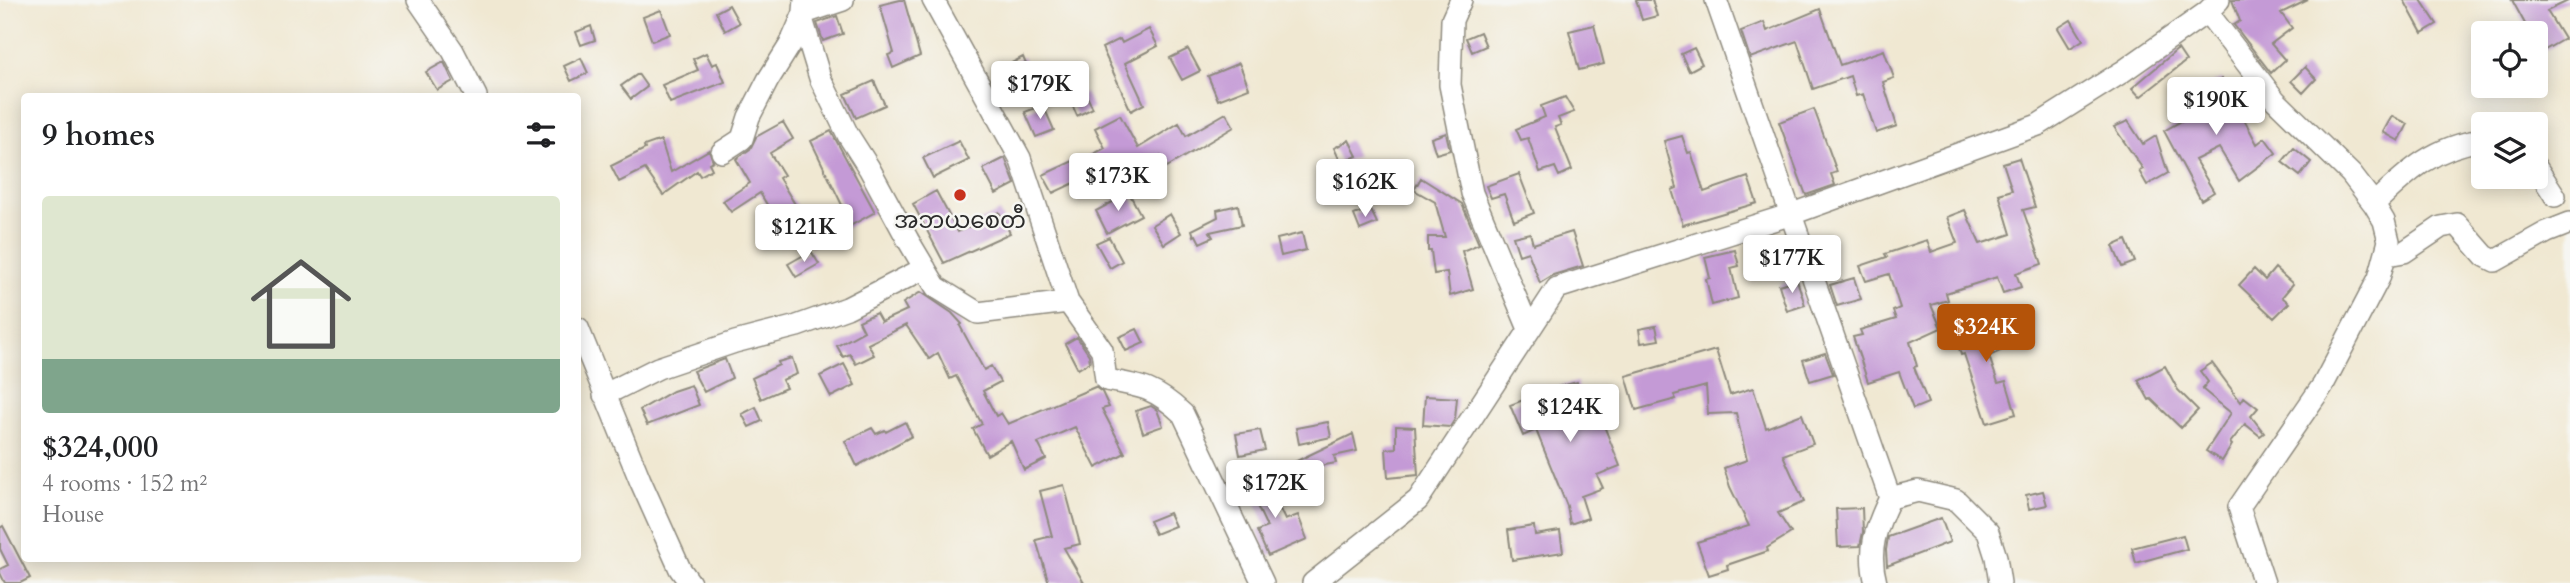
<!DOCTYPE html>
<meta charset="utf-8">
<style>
body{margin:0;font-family:Cardo,"Noto Sans Myanmar",serif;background:#f2f2f2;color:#202124;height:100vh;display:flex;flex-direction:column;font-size:26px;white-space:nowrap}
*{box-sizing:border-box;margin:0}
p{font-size:23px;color:#757577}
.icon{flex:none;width:38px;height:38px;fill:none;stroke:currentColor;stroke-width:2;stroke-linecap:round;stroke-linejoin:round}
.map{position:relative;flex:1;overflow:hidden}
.drawer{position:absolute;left:21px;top:93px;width:560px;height:469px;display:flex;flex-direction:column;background:#fff;border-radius:7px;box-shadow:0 4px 18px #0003}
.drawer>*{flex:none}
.controls{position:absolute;left:2471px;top:21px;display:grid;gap:14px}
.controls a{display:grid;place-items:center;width:77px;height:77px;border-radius:7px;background:#fff;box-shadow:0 4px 18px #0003;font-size:35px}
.price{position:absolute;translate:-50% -60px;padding:0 16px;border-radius:7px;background:#fff;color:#222;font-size:23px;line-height:46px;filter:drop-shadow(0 2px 4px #0008)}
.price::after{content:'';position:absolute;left:50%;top:42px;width:21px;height:16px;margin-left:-10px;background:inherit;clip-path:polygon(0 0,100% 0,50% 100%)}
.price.current{background:#b45309;color:#fff}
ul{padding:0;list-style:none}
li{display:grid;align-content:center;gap:14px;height:371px;padding:0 21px}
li+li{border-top:2px solid #e0e0e0}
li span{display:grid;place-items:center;height:217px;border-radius:7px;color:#555}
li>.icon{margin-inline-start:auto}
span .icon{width:126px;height:126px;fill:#fffc;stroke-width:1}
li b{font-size:30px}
h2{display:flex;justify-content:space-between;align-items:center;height:84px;padding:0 21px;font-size:30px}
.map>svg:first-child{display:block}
.building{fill:#c49ad6}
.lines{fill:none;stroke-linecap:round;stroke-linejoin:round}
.street-casing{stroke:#8e8a7e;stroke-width:24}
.street{stroke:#fff;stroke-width:21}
.poi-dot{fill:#c8321e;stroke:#f6f6f2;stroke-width:2.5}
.labels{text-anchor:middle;stroke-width:5;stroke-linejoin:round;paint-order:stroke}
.poi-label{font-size:23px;fill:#2b2b2b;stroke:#f6f6f2}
</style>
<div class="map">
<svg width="2570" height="583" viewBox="0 0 2570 583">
<rect width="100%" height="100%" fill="#f6f6f2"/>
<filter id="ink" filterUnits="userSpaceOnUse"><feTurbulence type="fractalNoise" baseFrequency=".0143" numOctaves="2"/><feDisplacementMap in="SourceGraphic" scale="14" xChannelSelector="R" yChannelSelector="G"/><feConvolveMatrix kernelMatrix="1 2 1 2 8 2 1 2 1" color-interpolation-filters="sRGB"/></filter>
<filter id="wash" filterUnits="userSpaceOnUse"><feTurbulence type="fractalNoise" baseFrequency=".00686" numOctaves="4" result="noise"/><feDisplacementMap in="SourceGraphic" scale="28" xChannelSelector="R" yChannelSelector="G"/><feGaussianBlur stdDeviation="1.57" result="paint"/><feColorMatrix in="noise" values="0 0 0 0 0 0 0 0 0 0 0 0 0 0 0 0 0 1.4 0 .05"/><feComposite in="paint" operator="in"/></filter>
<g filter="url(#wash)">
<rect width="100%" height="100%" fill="#f0e8d2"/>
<g id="blocks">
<path class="building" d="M900,0H904L920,56L893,68L888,55L894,53L880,5Z
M1636,0H1652L1657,16L1642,20Z
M2232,0H2308L2281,13L2292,28L2271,44L2285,60L2271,73L2234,25L2240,21Z
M2404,0H2421L2437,24L2422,33Z
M2512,0H2570L2547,11L2564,39L2536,55V33H2530Z
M729,5L739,23L725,31L716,12Z
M1820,9L1840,65L1884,50L1894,78L1883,82L1897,126L1876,133L1863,94L1856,96L1850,76L1813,89L1797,41L1750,58L1741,31L1764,22L1767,31Z
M661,10L670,34L652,41L643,17Z
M837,16L843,34L823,41L817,23Z
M2071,20L2083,40L2070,48L2058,28Z
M1594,25L1604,64L1579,70L1569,31Z
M591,26L595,40L581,45L576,32Z
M1149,29L1158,46L1125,63L1144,104L1131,111L1102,48L1120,39L1122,43Z
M1480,32L1486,46L1472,52L1466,38Z
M1694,48L1702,64L1689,71L1681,54Z
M1188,49L1200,71L1182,80L1170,58Z
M2178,49L2186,61L2140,97L2132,88Z
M706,53L712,65L717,63L725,82L670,103L662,85L698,70L693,59Z
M1023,57L1033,81L1020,87L1008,65Z
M581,58L588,73L571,81L564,66Z
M444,62L453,81L437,90L426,72Z
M1239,63L1249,88L1218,100L1208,76Z
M2305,67L2316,79L2303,93L2291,81Z
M638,74L647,87L631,99L621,86Z
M2222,79L2236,110L2238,108L2257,144L2265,138L2276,153L2239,181L2219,148L2195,160L2214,192L2201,200L2164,131L2197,112L2189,94Z
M874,81L885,105L856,118L845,94Z
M1085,93L1093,108L1077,116L1070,100Z
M1565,97L1574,112L1558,118L1561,125L1555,127L1572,170L1559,176L1555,167L1540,172L1528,138L1521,140L1516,129L1545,117L1541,106Z
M1043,105L1054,130L1036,137L1025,112Z
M1814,109L1837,172L1831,174L1835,185L1806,195L1779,122Z
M1226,113L1234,127L1167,167L1160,156L1133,171L1127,158L1053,193L1043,175L1073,161L1075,164L1105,148L1095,128L1120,115L1138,148L1179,123L1186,136Z
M2392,116L2408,124L2399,141L2383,132Z
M2128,121L2143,144L2156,136L2168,173L2147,185L2139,171L2143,169L2114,127Z
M783,122L793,139L770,153L784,175L779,178L796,206L775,218L760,193L731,212L723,201L750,183L736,159L750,149L756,137Z
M831,131L875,212L812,247L802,228L843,207L811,141Z
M1446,133L1450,150L1436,154L1431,138Z
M1682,136L1688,153L1691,152L1704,192L1748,177L1757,203L1683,225L1672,190L1677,188L1664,141Z
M661,140L671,172L709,150L713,161L709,163L712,169L700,176L697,171L663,195L645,169L619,182L611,166L645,149L644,146Z
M1349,140L1357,156L1341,163L1334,148Z
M959,141L969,160L933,178L923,158Z
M2294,148L2311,162L2300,176L2282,162Z
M1005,158L1015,184L996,194L983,169Z
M2019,158L2035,207L2023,210L2042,264L2016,273L2021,287L2003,293L1997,277L1946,293L1948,300L1931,305L1941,328L1910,342L1917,366L1914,367L1928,403L1913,409L1899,372L1868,382L1853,337L1862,335L1860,330L1896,319L1893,311L1900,308L1889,274L1866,281L1860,266L1887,257L1885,254L1927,240L1931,252L1957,243L1947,217L1965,210L1980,244L2011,234L1999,194L2012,190L2003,163Z
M1519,174L1534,213L1514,221L1504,194L1491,198L1486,186Z
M1421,178L1462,204L1479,244L1462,251L1473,289L1450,296L1447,272L1434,274L1431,251H1428V237H1445L1435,202L1414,190Z
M936,191L958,232L999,212L1010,233L944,263L913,204Z
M1129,193L1141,215L1107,233L1096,211Z
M1238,205L1242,225L1210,232L1213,237L1200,243L1196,235L1194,236L1192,230L1218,217L1217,210Z
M1370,208L1377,223L1360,230L1354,215Z
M1170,214L1181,233L1164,244L1152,225Z
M1572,232L1583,266L1553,275L1540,283L1528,252L1519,255L1513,237L1530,233L1533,244Z
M1302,233L1306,250L1281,256L1277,239Z
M1109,237L1122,261L1110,268L1096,243Z
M2126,240L2135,262L2122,267L2113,246Z
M1735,250L1739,266L1731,268L1738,298L1712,305L1706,279L1710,278L1705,257Z
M811,251L819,264L796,277L788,264Z
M2275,268L2293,284L2282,297L2289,303L2274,318L2239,285L2254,269L2265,280Z
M1854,278L1861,299L1837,306L1830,285Z
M1797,280L1805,305L1787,311L1779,285Z
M921,292L952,313L962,324L960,326L984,370L991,366L1000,382L983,391L996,416L1001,413L1008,424L1095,387L1102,392L1109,407L1102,409L1125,453L1096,468L1075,427L1038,443L1046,459L1024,470L1011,441L987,455L973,429L982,424L956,376L950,379L938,353L929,359L906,325L868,344L874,355L856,364L850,354L843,357L837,346L864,331L859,321L876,313L881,322L907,310L903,303Z
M1995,310L2009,347L1989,356L1998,383L2006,381L2016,414L1987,423L1964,354L1961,355L1953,328L1979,319Z
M1656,326L1659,340L1641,343L1639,329Z
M1137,329L1144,343L1126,351L1119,337Z
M1077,337L1089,355L1090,362L1078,369L1065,344Z
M1716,350L1730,395L1753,388L1766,428L1802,414L1813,444L1783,455L1804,502L1778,513L1791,533L1767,548L1768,551L1727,565L1728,569L1709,575L1697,542L1749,526L1730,487L1724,468L1747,460L1736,413L1708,414L1706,386L1674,395L1676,399L1636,410L1626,376Z
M1825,353L1833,374L1810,381L1803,360Z
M792,358L797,374L782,380L786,388L761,399L752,378L779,365L778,362Z
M725,359L732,378L704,392L693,371Z
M2212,363L2241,402L2244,397L2258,408L2251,416L2264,433L2260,436L2245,424L2230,443L2232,445L2222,461L2206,451L2231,413L2202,389L2208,382L2200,371Z
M844,364L855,385L831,397L820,376Z
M2165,366L2178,390L2198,410L2181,428L2151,399L2149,400L2138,380Z
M1577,382L1584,411L1596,406L1620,466L1597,475L1603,488L1581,496L1588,518L1570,524L1567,506L1536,430L1523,436L1510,405L1526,399L1528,405L1556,394L1554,388Z
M691,385L699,405L647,425L640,410L673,391Z
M1425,396L1457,398L1455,419L1450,427L1423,425Z
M1151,406L1157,410L1163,426L1143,433L1136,411Z
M756,407L762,421L749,427L742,414Z
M905,422L912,436L857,466L845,441L872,428L876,434L885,430L886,432Z
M1328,422L1331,437L1299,444L1296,428Z
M1396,426L1415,427L1418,475L1388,478L1386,449L1396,448Z
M1260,430L1265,450L1240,455L1236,434Z
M1353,434L1357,451L1334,456L1336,463L1282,473L1280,469Z
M1264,476L1285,520L1298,515L1307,539L1268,556L1257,531L1267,527L1247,485Z
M1064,485L1080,544L1064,548L1084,583H1049L1036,540L1052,536L1040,491Z
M2043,491L2047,505L2029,509L2026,495Z
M1862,508L1863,532L1860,546L1838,547L1836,509Z
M1169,513L1175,526L1155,534L1149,521Z
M1941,518L1950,542L1887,566L1886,550L1888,537Z
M3,526L30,578L20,583H5L0,573V569L8,565L0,549V528Z
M1534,526L1535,535L1560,531L1563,552L1512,560L1508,530Z
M2183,535L2187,549L2136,563L2132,548Z"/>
</g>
</g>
<g filter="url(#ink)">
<use href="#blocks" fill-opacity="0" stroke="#8e8a7e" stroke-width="2"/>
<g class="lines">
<defs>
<path id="street" d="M418,0L453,51L476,96
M805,0L803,22L820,78L848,135L869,168L908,240L936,287L978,313L1068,302
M933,0L1020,158L1068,302L1102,350L1106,380C1142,386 1155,388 1183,414L1263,583
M1461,0L1452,20L1450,85L1472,193L1529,329
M1716,0L1890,498L1918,491L1956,500L1988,532L1996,557L2000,583
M2207,12L2275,100L2351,174L2374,204L2384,221L2389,241L2379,278L2323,385L2239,507L2264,583
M722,152L742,139L749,117L768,80L790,45L804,13L843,0
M2536,167L2555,196
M2374,204C2408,171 2435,146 2483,140
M2387,255L2404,252L2441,227L2457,224L2485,256L2495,261L2547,232L2570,223
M578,328L640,480L680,569L690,583
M604,395L658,368L735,342L797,326L847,308L925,268
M1313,583L1418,500L1557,288L1792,214L2038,125L2122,72L2207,12L2219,0
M1876,583C1867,550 1876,527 1890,498"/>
</defs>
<use href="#street" class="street-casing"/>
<use href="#street" class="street"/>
</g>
</g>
<circle class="poi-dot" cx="960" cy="195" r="7"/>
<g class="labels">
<g class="poi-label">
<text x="960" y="228">အဘယစေတီ</text>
</g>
</g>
</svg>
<div class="controls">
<a><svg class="icon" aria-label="locate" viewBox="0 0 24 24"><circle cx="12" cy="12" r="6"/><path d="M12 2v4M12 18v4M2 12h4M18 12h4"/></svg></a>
<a><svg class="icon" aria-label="layers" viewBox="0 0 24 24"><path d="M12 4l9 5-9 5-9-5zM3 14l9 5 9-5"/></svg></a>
</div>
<b class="price" style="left:1040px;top:121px">$179K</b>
<b class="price" style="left:2216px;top:137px">$190K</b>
<b class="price" style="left:1118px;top:213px">$173K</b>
<b class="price" style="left:1365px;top:219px">$162K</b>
<b class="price" style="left:804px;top:264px">$121K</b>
<b class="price" style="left:1792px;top:295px">$177K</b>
<b class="price current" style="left:1986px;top:364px">$324K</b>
<b class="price" style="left:1570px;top:444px">$124K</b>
<b class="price" style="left:1275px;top:520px">$172K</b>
<section class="drawer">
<h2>9 homes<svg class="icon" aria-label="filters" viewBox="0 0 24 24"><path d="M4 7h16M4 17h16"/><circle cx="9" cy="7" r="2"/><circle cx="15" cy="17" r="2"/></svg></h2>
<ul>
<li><span style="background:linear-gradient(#dfe7d0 75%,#7fa58c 0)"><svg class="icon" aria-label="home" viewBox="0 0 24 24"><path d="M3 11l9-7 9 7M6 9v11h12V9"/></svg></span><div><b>$324,000</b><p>4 rooms · 152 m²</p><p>House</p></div></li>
</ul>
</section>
</div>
